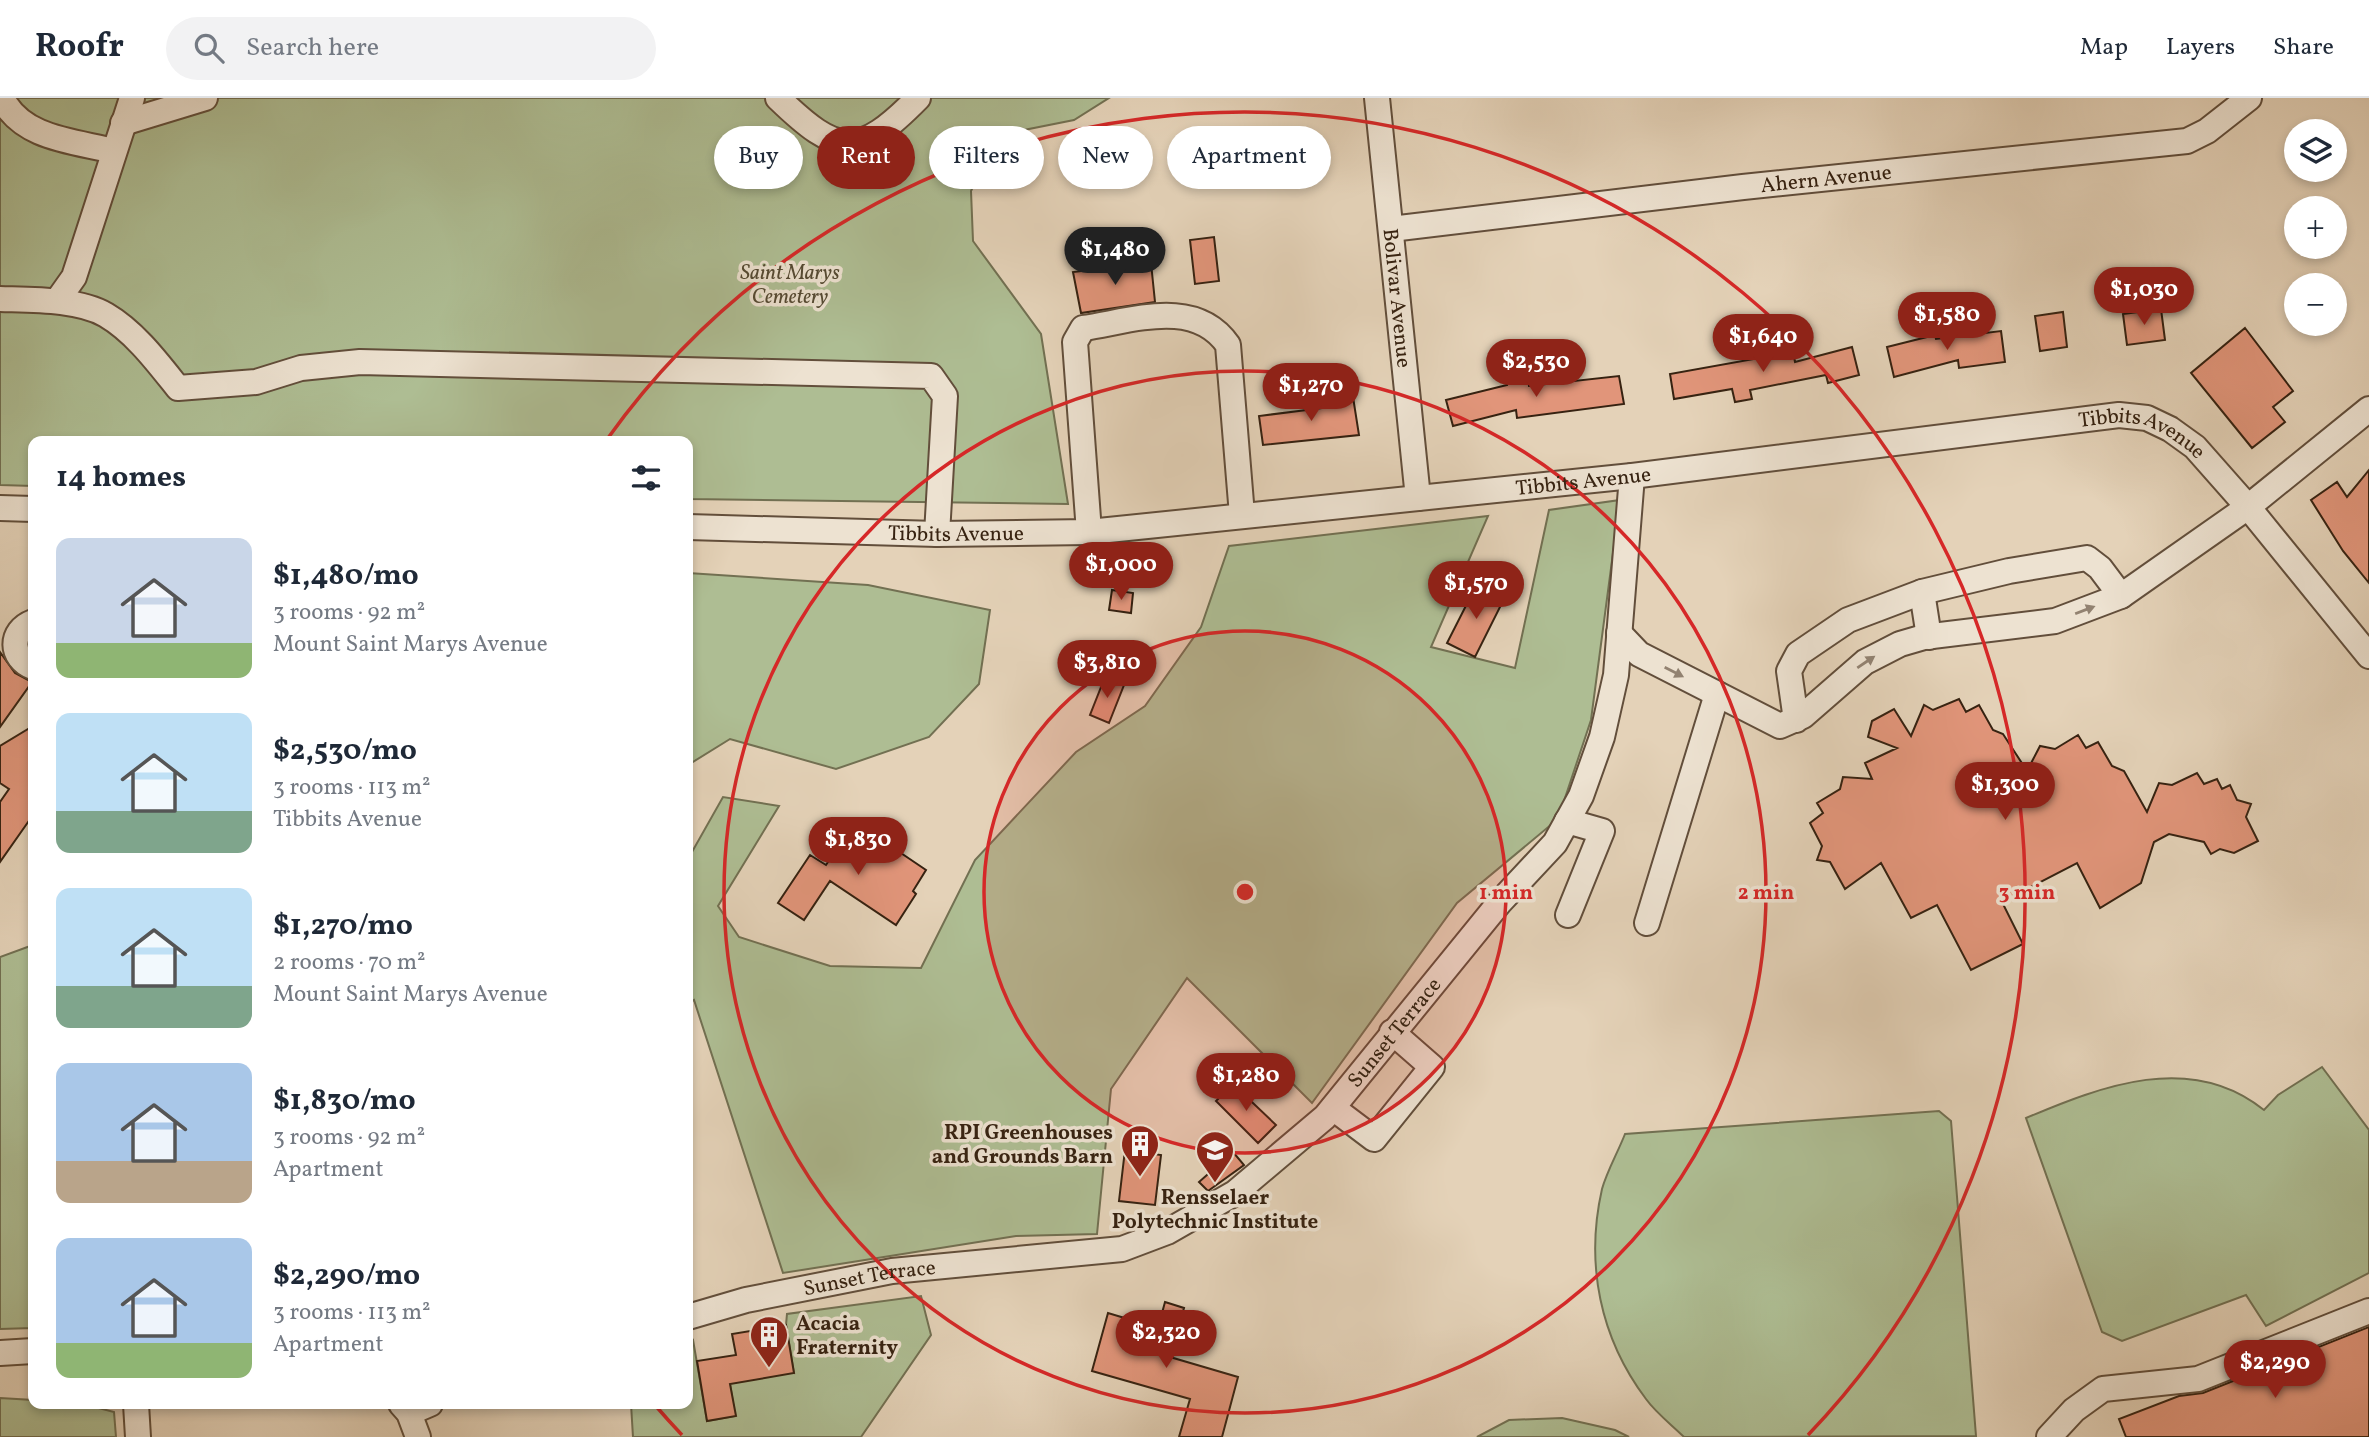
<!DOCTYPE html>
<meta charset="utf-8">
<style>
body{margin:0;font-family:Vollkorn,serif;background:#f2f2f3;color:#1f2937;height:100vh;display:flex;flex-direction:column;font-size:26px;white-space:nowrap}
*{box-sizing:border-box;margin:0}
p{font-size:23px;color:#747a83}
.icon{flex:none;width:38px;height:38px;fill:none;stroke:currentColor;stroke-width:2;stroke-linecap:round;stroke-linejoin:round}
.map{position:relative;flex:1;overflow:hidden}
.sheet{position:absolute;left:28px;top:338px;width:665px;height:973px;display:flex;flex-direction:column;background:#fff;border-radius:14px;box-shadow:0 4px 10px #0003}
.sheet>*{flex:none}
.banner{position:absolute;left:714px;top:28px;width:665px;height:63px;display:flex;gap:14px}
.fabs{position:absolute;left:2284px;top:21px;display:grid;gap:14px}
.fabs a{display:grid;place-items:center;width:63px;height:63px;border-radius:50%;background:#fff;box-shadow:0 4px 10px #0003;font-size:35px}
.price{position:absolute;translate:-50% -60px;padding:0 16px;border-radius:24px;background:#8f2418;color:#fff;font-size:23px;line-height:46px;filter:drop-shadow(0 2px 4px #0008)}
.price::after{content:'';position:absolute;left:50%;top:42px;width:21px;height:16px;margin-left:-10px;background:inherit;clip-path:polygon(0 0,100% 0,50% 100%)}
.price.current{background:#222;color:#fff}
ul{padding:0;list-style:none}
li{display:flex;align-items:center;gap:21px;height:175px;padding:0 28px}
li span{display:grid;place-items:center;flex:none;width:196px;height:140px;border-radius:14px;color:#555}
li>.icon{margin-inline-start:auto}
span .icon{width:84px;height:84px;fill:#fffc;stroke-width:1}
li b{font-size:30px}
h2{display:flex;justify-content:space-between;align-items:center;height:84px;padding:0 28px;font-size:30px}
.chip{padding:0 24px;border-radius:32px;background:#fff;box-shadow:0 4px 10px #0003;font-size:24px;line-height:63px}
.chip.current{background:#8f2418;color:#fff}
header{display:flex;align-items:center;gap:42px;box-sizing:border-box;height:98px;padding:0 35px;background:#fff;border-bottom:2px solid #e0e1e3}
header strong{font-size:33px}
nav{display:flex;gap:38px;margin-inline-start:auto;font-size:24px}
.search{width:490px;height:63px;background:#f2f2f3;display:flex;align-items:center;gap:18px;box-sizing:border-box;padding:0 24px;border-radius:38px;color:#747a83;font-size:26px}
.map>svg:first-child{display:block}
.green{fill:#aebd93;stroke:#727052;stroke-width:2}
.building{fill:#e1957a;stroke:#362211;stroke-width:2}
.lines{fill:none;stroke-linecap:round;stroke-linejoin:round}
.minor-casing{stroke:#624e3b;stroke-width:28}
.minor{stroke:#ede2d1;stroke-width:24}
.oneway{fill:#928271}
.ring{fill:none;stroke:#d62828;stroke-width:3.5}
.labels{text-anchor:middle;stroke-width:7;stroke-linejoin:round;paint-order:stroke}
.street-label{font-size:21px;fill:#362211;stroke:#ede2d1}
.park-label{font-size:21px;font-style:italic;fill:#544932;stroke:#ede2d1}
.poi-label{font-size:21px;font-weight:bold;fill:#362211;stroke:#ede2d1;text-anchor:end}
.centre{fill:#d62828;stroke:#ede2d1;stroke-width:3.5}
.ring-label{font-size:21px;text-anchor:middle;font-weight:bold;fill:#d62828;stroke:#ede2d1;stroke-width:7;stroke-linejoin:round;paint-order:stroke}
</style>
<header>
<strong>Roofr</strong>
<div class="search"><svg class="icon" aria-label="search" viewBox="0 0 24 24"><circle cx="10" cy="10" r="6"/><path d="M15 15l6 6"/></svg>Search here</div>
<nav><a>Map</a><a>Layers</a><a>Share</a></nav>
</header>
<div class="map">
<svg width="2369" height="1339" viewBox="0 0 2369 1339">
<rect width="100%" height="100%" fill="#e4d2b8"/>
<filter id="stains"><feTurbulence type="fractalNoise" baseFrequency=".00286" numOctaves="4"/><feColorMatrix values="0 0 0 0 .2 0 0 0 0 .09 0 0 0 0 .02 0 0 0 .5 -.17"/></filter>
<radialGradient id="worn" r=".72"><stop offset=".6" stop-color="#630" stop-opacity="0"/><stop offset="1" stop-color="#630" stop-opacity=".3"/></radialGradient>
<path class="green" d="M0,0H1109L1074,22L1019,33L987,58L971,93L973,143L1041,236L1068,406L688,401V343H33V388L0,387Z
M1620,402L1591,622L1558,721L1457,805L1312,1005L1187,880L1111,991L1097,1136L1016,1138L783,1175L694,902L688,905V761L723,699L779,708L718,808L739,839L830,868L921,870L975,762L1076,654L1145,608L1201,529L1229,448L1488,418L1431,549L1515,570L1549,412Z
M688,475L868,487L990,512L979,586L929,639L836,671L730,641L688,667Z
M33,847V1230L0,1231V859Z
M2322,969L2369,1032V1175L2266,1228L2246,1197L2122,1243L2102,1234L2026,1020C2102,988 2191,953 2264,1012L2278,997Z
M1939,1013L1951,1023L1976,1338L1684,1339C1672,1327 1656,1315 1646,1301C1600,1240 1585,1166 1602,1091C1607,1073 1618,1054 1625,1036Z
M921,1198L931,1237L861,1339H633L631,1306H688V1244L693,1242L707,1323L735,1318L727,1266L794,1275L786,1227L787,1216Z
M0,1300L33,1302V1306L91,1308L114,1314L116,1339H0Z
M1562,1320L1615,1332L1629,1339H1477L1509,1322Z"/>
<path class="building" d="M1214,139L1219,183L1195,186L1190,142Z
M1151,165L1155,204L1081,215L1073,174Z
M2161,211L2165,242L2127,247L2123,216Z
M2063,214L2067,249L2040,253L2035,218Z
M2245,230L2293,293L2273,309L2285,324L2252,350L2191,275Z
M2001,233L2005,264L1959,270L1958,262L1894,279L1887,249L1935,237L1936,241Z
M1852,249L1859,277L1828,285L1826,277L1750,292L1752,301L1735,304L1732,291L1674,301L1670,276L1793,254L1795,264Z
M1528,278L1529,288L1619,278L1624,306L1517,320L1516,312L1453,328L1446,302L1507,287L1506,281Z
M1353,299L1359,337L1263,347L1259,318L1323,310L1322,304Z
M2369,372V485L2343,453L2311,402L2337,384L2347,399Z
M1477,486L1504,501L1475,559L1447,545Z
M1112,492L1133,495L1131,515L1109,512Z
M0,554L15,575L32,584L0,629Z
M1105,579L1124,587L1109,625L1090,617Z
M1959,601L1966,614L1979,607L1993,632L2003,636L2027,673L2040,648L2055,651L2078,637L2086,650L2098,644L2112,668L2124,673L2147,714L2159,685L2172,687L2197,675L2204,686L2217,681L2222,691L2230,687L2237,702L2251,706L2246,719L2258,743L2234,755L2220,751L2211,756L2204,744L2169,736L2154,744L2141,785L2100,810L2077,765L2002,804L2023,846L1971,872L1937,807L1911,820L1881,765L1845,791L1830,764L1817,762L1822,748L1810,725L1823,715L1817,705L1840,691L1843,679L1872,681L1865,665L1897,650L1868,639L1872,623L1894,611L1911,638L1924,607L1933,612Z
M33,628V717L0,764V704L9,691L0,685V648Z
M855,724L926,772L913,793L916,796L896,827L830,783L804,822L778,805L810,757L826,767Z
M1233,986L1276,1027L1258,1045L1216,1003Z
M1125,1052L1161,1057L1155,1107L1119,1103Z
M1233,1054L1244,1067L1208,1093L1199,1084Z
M1165,1204L1184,1210L1170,1259L1238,1279L1222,1339H1179L1190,1301L1092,1273L1108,1215L1158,1230Z
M786,1227L794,1275L730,1286L736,1318L707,1323L697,1263L736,1257L732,1236Z
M2369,1229V1339H2126L2119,1321L2179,1298L2203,1295Z"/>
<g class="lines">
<defs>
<g id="minor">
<path d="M2,0C22,41 74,43 114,53"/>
<path d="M778,0C838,58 858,61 918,0"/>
<path id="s1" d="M1377,0L1418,400"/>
<path d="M123,25L205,0"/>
<path id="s2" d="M1391,131L1743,89L2187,43L2207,33L2249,0"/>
<path d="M0,201C31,202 79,201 106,217C135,234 158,265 178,290L256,284L301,270L360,264L931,278L945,298L937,436"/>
<path d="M57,203L74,179L132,0"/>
<path d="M0,410L33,411"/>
<path id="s3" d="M688,429L937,436L1089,434L1632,378L2119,317L2147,320L2170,331L2195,349L2248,409L2369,558"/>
<path d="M1089,434L1075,244L1083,230C1132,223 1195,199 1228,247L1242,417"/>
<path d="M1922,494L1929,539"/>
<path d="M33,524C9,533 10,560 33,569"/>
<path d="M1619,535L1639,556L1780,628L1803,618L1865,564L1900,546L1924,539L2055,523L2121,498L2248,409L2369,311"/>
<path d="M1796,622L1789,573L1798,556L1848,522L1922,494L2009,473L2087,460L2100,470L2121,498"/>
<path d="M1567,723L1602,733L1568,817"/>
<path d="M1647,825L1717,596"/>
<path d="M1333,1010L1374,1041L1432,969L1392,934"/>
<path id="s4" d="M688,1219L746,1202L892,1173L1122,1151L1167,1134L1235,1095L1325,1019L1500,804L1555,745L1581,698L1602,639L1616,577L1632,378"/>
<path d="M0,1255L33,1253"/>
<path d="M136,1306L138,1339"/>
<path d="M401,1306L409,1315L418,1339"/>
<path d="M409,1315L430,1306"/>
<path d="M2049,1339L2074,1312L2103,1291L2198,1281L2369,1213"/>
</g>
</defs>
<use href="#minor" class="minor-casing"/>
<use href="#minor" class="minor"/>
</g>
<defs><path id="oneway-solid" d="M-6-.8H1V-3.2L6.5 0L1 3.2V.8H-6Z" transform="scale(1.75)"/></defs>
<g class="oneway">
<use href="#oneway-solid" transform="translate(2085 512) rotate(-21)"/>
<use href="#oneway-solid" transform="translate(1866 564) rotate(-34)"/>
<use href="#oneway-solid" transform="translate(1674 574) rotate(27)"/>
</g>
<circle cx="1245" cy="794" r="261" fill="#d62828" fill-opacity=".12"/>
<g class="ring">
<circle cx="1245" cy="794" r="261"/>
<circle cx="1245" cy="794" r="521"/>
<path d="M682 1337A782 782 0 0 1 655 1307M608 340A782 782 0 1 1 1808 1337"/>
</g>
<defs>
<symbol id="building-pin" viewBox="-11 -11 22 30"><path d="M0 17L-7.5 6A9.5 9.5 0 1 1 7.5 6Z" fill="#8f2418" stroke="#ede2d1"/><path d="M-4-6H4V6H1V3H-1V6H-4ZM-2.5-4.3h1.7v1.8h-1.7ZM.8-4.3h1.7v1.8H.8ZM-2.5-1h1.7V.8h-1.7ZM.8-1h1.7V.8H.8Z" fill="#fff"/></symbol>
<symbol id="university-pin" viewBox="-11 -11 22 30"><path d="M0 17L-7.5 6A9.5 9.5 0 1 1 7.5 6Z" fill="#8f2418" stroke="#ede2d1"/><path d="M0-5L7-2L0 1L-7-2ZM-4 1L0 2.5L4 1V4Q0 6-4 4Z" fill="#fff"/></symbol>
</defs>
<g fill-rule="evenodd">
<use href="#building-pin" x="1118" y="1024" width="44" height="60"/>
<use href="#university-pin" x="1193" y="1030" width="44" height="60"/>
<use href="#building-pin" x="747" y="1215" width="44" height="60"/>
</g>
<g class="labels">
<g class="street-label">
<text dy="7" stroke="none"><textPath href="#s2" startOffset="438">Ahern Avenue</textPath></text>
<text dy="7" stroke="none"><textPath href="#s1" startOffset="201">Bolivar Avenue</textPath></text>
<text dy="7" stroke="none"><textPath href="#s3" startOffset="1465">Tibbits Avenue</textPath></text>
<text dy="7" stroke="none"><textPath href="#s3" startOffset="898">Tibbits Avenue</textPath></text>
<text dy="7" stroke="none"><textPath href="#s3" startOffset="268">Tibbits Avenue</textPath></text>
<text dy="7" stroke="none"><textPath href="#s4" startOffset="794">Sunset Terrace</textPath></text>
<text dy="7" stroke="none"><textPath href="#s4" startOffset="186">Sunset Terrace</textPath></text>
</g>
<g class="park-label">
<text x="790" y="181">Saint Marys<tspan x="790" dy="24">Cemetery</tspan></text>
</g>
<g class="poi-label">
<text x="1113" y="1041">RPI Greenhouses<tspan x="1113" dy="24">and Grounds Barn</tspan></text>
<text x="1215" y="1106" text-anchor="middle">Rensselaer<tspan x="1215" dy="24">Polytechnic Institute</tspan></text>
<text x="796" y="1232" text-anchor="start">Acacia<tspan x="796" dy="24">Fraternity</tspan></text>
</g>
</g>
<circle cx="1245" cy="794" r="10" class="centre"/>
<g class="ring-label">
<text x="1506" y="801">1 min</text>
<text x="1766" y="801">2 min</text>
<text x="2027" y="801">3 min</text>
</g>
<rect width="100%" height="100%" filter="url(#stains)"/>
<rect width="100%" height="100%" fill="url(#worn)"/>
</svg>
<div class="fabs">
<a><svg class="icon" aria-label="layers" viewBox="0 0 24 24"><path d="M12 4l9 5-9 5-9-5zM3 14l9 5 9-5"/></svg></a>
<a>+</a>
<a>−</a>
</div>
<b class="price current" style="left:1115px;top:189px">$1,480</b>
<b class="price" style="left:2144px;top:229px">$1,030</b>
<b class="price" style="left:1947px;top:254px">$1,580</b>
<b class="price" style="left:1763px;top:276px">$1,640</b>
<b class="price" style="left:1536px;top:301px">$2,530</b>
<b class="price" style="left:1311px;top:325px">$1,270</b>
<b class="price" style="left:1121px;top:504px">$1,000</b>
<b class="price" style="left:1476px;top:523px">$1,570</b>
<b class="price" style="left:1107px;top:602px">$3,810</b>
<b class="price" style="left:2005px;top:724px">$1,300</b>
<b class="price" style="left:858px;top:779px">$1,830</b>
<b class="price" style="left:1246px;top:1015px">$1,280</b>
<b class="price" style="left:1166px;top:1272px">$2,320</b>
<b class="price" style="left:2275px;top:1302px">$2,290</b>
<div class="banner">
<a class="chip">Buy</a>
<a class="chip current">Rent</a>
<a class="chip">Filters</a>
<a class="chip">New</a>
<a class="chip">Apartment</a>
</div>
<section class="sheet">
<h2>14 homes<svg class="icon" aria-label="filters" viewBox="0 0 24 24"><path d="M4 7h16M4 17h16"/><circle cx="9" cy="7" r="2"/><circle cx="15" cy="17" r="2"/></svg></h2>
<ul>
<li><span style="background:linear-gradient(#c9d6e8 75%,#8fb573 0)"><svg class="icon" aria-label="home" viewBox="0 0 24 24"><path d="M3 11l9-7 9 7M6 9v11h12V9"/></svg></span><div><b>$1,480/mo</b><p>3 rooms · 92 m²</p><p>Mount Saint Marys Avenue</p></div></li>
<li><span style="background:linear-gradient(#bfe0f5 70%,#7fa58c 0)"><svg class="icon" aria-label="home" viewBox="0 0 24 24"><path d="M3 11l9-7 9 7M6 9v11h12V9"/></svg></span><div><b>$2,530/mo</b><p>3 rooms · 113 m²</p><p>Tibbits Avenue</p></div></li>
<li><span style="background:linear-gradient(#bfe0f5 70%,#7fa58c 0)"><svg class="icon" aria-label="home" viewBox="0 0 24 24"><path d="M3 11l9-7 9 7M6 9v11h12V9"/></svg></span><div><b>$1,270/mo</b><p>2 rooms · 70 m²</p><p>Mount Saint Marys Avenue</p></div></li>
<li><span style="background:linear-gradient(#a9c7e8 70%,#b9a48a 0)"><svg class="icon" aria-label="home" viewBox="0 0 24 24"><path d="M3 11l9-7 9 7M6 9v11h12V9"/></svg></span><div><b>$1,830/mo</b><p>3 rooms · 92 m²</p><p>Apartment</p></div></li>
<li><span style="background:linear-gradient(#a9c7e8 75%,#8fb573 0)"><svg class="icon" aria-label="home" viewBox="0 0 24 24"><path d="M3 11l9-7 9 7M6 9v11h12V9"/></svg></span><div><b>$2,290/mo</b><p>3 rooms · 113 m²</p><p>Apartment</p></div></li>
</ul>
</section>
</div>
